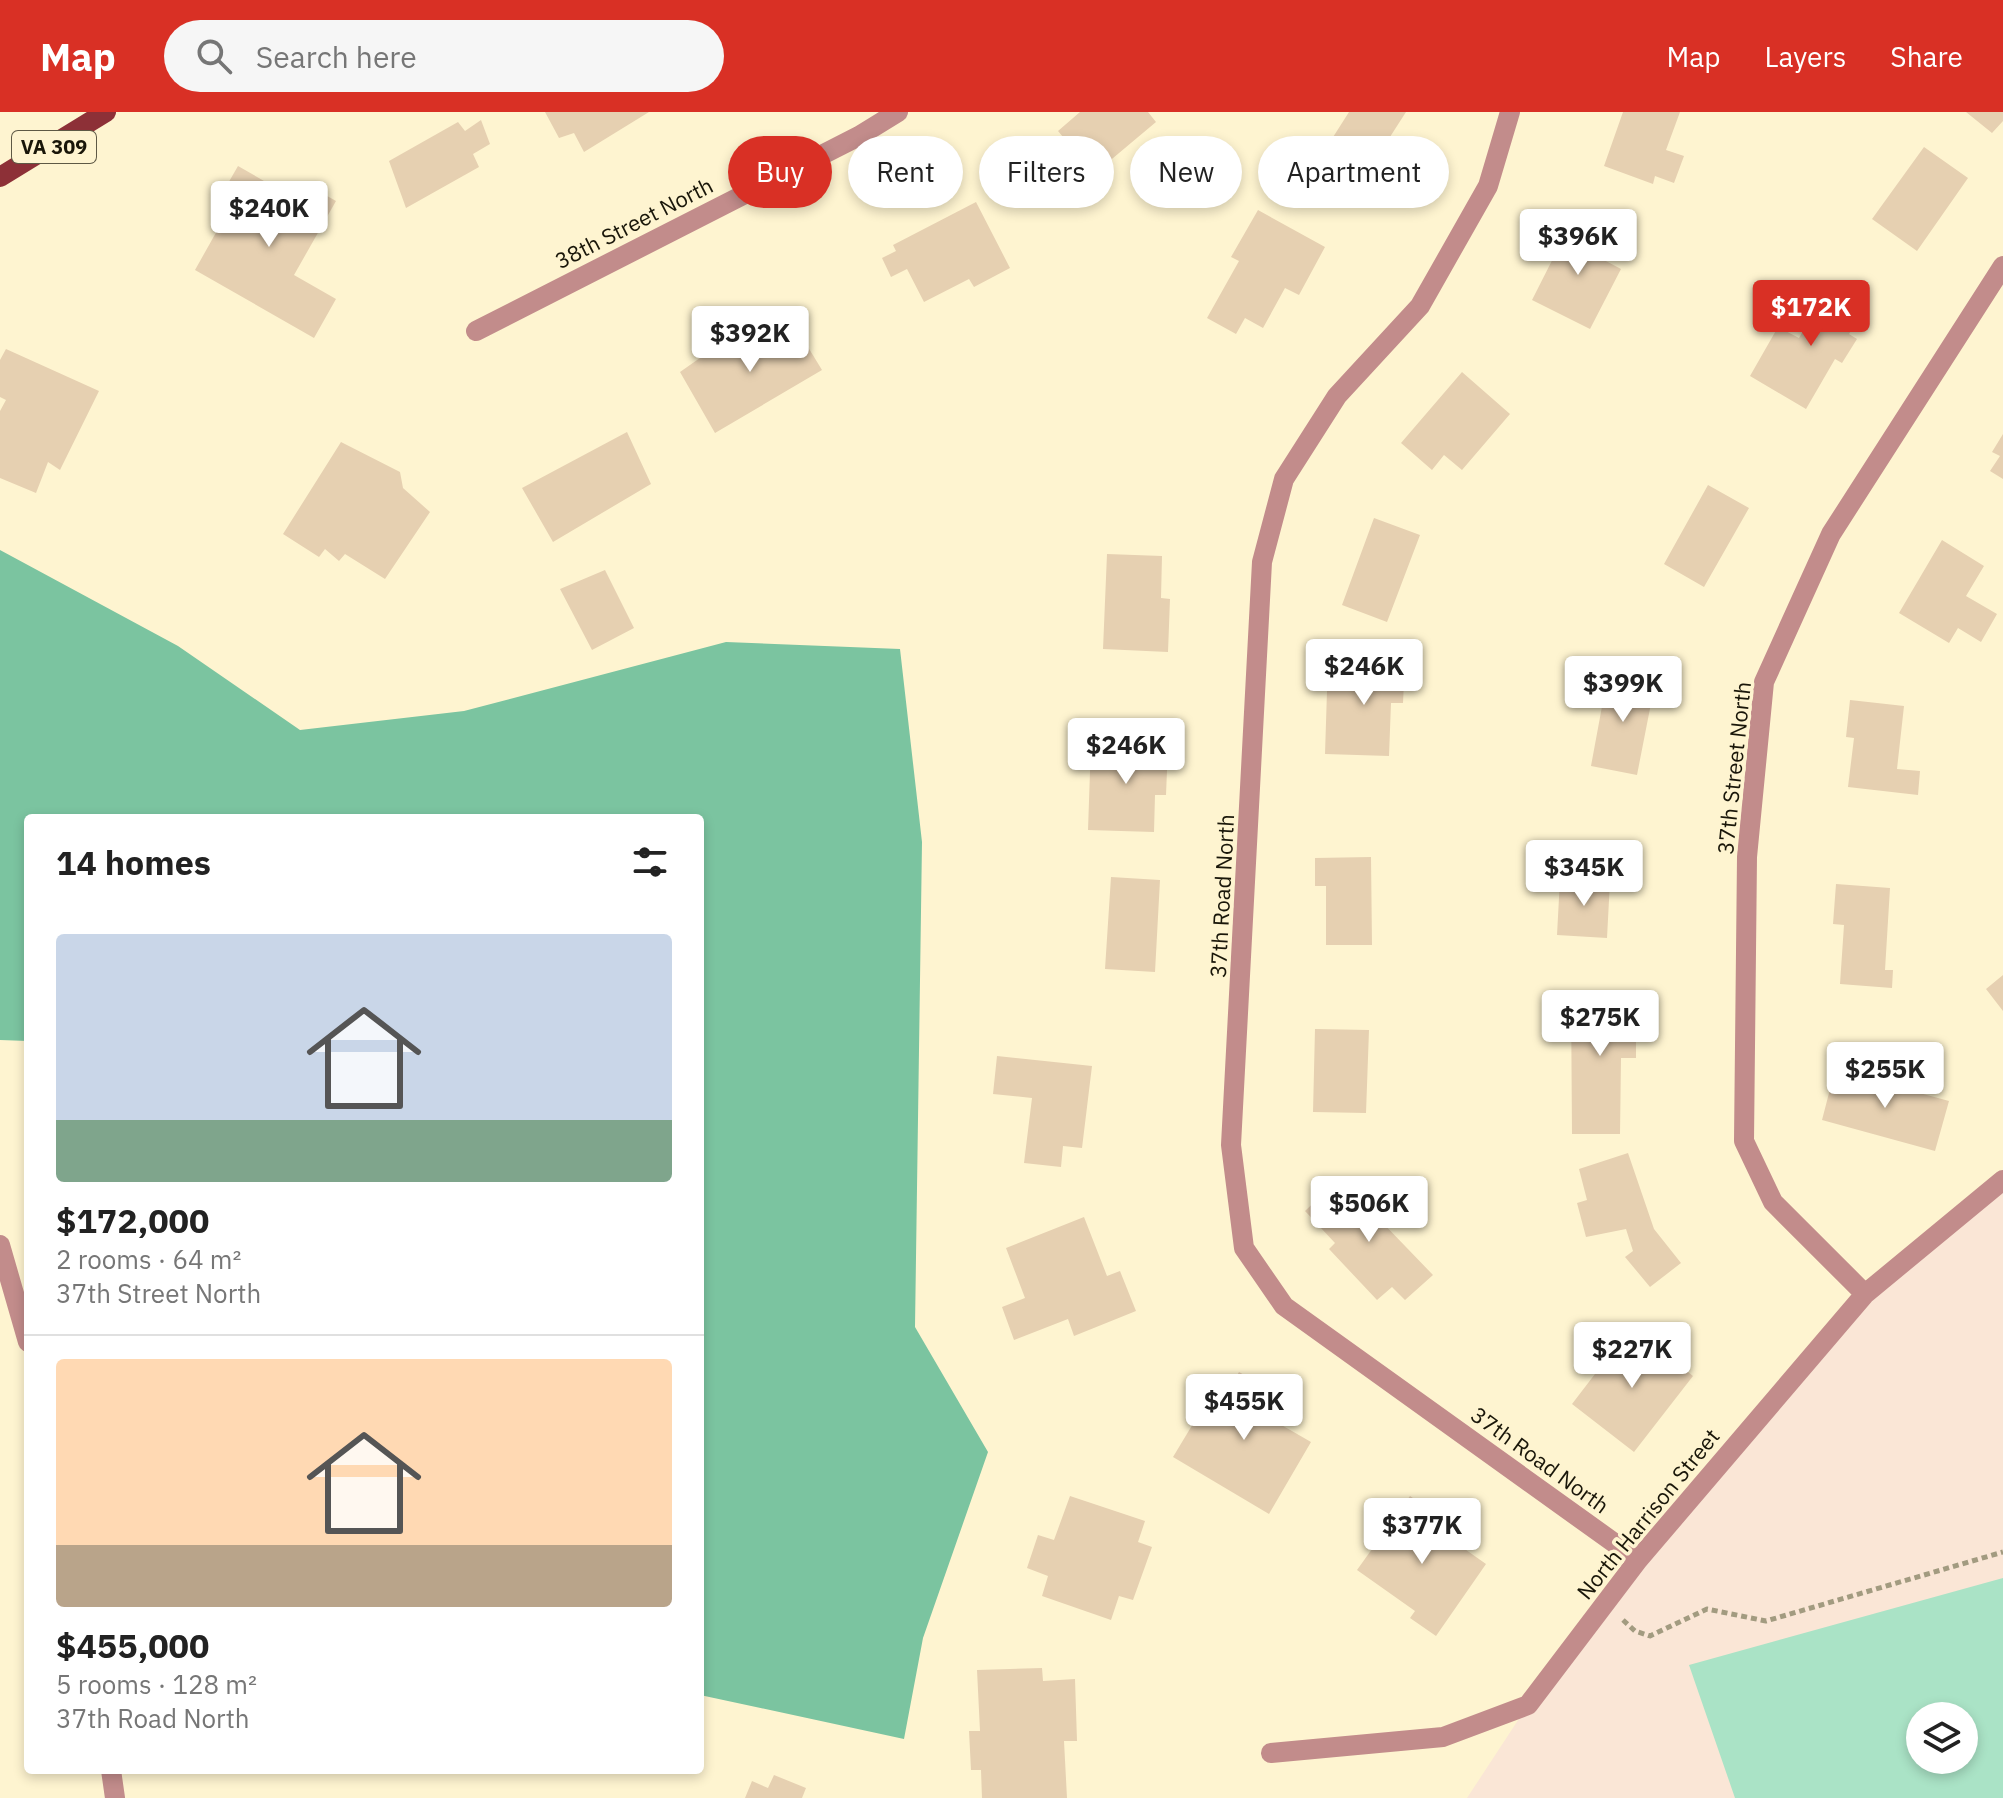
<!DOCTYPE html>
<meta charset="utf-8">
<style>
body{margin:0;font-family:"IBM Plex Sans",sans-serif;background:#f6f6f6;color:#222;height:100vh;display:flex;flex-direction:column;font-size:30px;white-space:nowrap}
*{box-sizing:border-box;margin:0}
p{font-size:26px;color:#767676}
.icon{flex:none;width:44px;height:44px;fill:none;stroke:currentColor;stroke-width:2;stroke-linecap:round;stroke-linejoin:round}
.map{position:relative;flex:1;overflow:hidden}
.panel{position:absolute;left:24px;top:702px;width:680px;height:960px;display:flex;flex-direction:column;background:#fff;border-radius:8px;box-shadow:0 4px 12px #0003}
.panel>*{flex:none}
.banner{position:absolute;left:728px;top:24px;width:760px;height:72px;display:flex;gap:16px}
.tools{position:absolute;left:1906px;top:1590px;display:grid;gap:16px}
.tools a{display:grid;place-items:center;width:72px;height:72px;border-radius:50%;background:#fff;box-shadow:0 4px 12px #0003;font-size:40px}
.price{position:absolute;translate:-50% -68px;padding:0 18px;border-radius:8px;background:#fff;color:#222;font-size:26px;line-height:52px;filter:drop-shadow(0 2px 4px #0008)}
.price::after{content:'';position:absolute;left:50%;top:48px;width:24px;height:18px;margin-left:-12px;background:inherit;clip-path:polygon(0 0,100% 0,50% 100%)}
.price.selected{background:#d93025;color:#fff}
ul{padding:0;list-style:none}
li{display:grid;align-content:center;gap:16px;height:424px;padding:0 32px}
li+li{border-top:2px solid #e0e0e0}
li span{display:grid;place-items:center;height:248px;border-radius:8px;color:#555}
li>.icon{margin-inline-start:auto}
span .icon{width:144px;height:144px;fill:#fffc;stroke-width:1}
li b{font-size:34px}
h2{display:flex;justify-content:space-between;align-items:center;height:96px;padding:0 32px;font-size:34px}
.tag{padding:0 28px;border-radius:36px;background:#fff;box-shadow:0 4px 12px #0003;font-size:28px;line-height:72px}
.tag.selected{background:#d93025;color:#fff}
header{display:flex;align-items:center;gap:48px;box-sizing:border-box;height:112px;padding:0 40px;background:#d93025;color:#fff}
header strong{font-size:38px}
nav{display:flex;gap:44px;margin-inline-start:auto;font-size:28px}
.search{width:560px;height:72px;background:#f6f6f6;display:flex;align-items:center;gap:20px;box-sizing:border-box;padding:0 28px;border-radius:44px;color:#767676;font-size:30px}
.map>svg:first-child{display:block}
.education{fill:#fae6d6;fill-rule:evenodd}
.green{fill:#aae3c6;fill-rule:evenodd}
.forest{fill:#7bc4a0}
.building{fill:#e6d0b1}
.lines{fill:none;stroke-linecap:round;stroke-linejoin:round}
.path{stroke:#a29b80;stroke-width:5;stroke-dasharray:6 4;stroke-linecap:butt}
.minor{stroke:#c28c8b;stroke-width:20}
.major{stroke:#8d3037;stroke-width:20}
.labels{text-anchor:middle;stroke-width:7;stroke-linejoin:round;paint-order:stroke}
.shield{fill:#fef4d0;stroke:#5e5945;stroke-width:2}
.shield-label{font-size:20px;font-weight:bold;fill:#191609}
.street-label{font-size:22px;fill:#191609;stroke:#fef4d0}
</style>
<header>
<strong>Map</strong>
<div class="search"><svg class="icon" aria-label="search" viewBox="0 0 24 24"><circle cx="10" cy="10" r="6"/><path d="M15 15l6 6"/></svg>Search here</div>
<nav><a>Map</a><a>Layers</a><a>Share</a></nav>
</header>
<div class="map">
<svg width="2003" height="1686" viewBox="0 0 2003 1686">
<rect width="100%" height="100%" fill="#fef4d0"/>
<path class="education" d="M2003,1068V1686H1467L1528,1593L1865,1182ZM1920,1604H1964V1648H1920Z"/>
<path class="green" d="M2003,1466V1686H1735L1689,1553ZM1920,1604H1964V1648H1920Z"/>
<path class="forest" d="M0,438L178,534L300,618L464,599L726,530L900,537L922,730L915,1215L988,1340L923,1526L904,1627L700,1583V706H28V929L0,928Z"/>
<path class="building" d="M545,0H649L584,40L574,21L559,26Z
M1080,0H1148L1156,10L1094,62L1058,19Z
M1349,0H1406L1361,70L1321,44Z
M1623,0H1680L1666,38L1684,44L1674,71L1655,64L1653,72L1604,54Z
M1966,0H2003V9L1992,21Z
M481,8L490,32L473,42L479,55L406,96L389,49L458,10L465,19Z
M1924,35L1968,66L1917,139L1872,107Z
M238,54L297,88L306,72L336,89L294,163L336,187L314,226L195,158L227,101L215,94Z
M976,90L1010,156L974,175L969,167L924,190L907,157L891,165L882,146L896,139L893,133Z
M1258,98L1325,135L1299,183L1285,176L1263,216L1245,206L1236,222L1207,206L1239,149L1231,145Z
M1571,111L1612,132L1604,148L1621,157L1590,217L1532,188Z
M1831,170L1867,191L1849,222L1857,227L1842,251L1835,247L1806,297L1750,264L1778,215L1799,226Z
M789,204L822,258L715,321L680,260L717,234L723,244Z
M6,237L99,279L60,358L48,350L36,381L0,366V299L6,288L0,285V248Z
M1462,260L1510,302L1462,358L1444,343L1432,358L1401,331Z
M627,320L651,372L553,430L522,376Z
M2003,322V367L1990,359L2000,344L1992,340Z
M341,330L400,360L403,376L430,400L385,467L345,442L339,449L325,437L319,445L283,422Z
M1708,373L1749,396L1704,475L1664,452Z
M1374,406L1420,423L1387,510L1342,493Z
M1942,428L1984,454L1966,484L1997,502L1981,530L1958,516L1949,531L1899,501Z
M1107,442L1162,444L1161,486L1170,487L1168,540L1103,537Z
M605,458L634,516L592,538L560,477Z
M1341,547L1405,549L1403,591H1391L1389,644L1325,642L1327,579H1340Z
M1608,562L1655,571L1637,663L1591,654Z
M1850,588L1904,594L1897,657L1920,659L1918,683L1848,675L1854,626L1846,625Z
M1091,631L1168,634L1166,683H1155L1154,720L1088,718Z
M1371,745L1372,833H1326V774H1315V746Z
M1111,765L1160,768L1155,860L1105,857Z
M1560,767L1610,769L1607,826L1557,823Z
M1836,772L1890,776L1885,858H1893L1892,876L1840,872L1844,813L1833,812Z
M2003,863V899L1986,877Z
M1571,880H1636V946H1621L1620,1022H1572Z
M1315,917L1369,918L1366,1001L1313,1000Z
M997,944L1092,954L1082,1036L1063,1034L1061,1055L1024,1051L1032,986L993,982Z
M1835,958L1949,989L1935,1039L1822,1008Z
M1628,1041L1654,1117L1681,1151L1650,1175L1625,1145L1633,1139L1626,1117L1586,1125L1577,1091L1587,1088L1579,1057Z
M1364,1073L1388,1098L1379,1107L1433,1163L1405,1188L1392,1175L1377,1188L1329,1137L1335,1131L1305,1099L1326,1079L1342,1095Z
M1084,1105L1107,1164L1120,1159L1136,1199L1074,1224L1068,1207L1014,1228L1002,1195L1025,1186L1006,1136Z
M1631,1215L1693,1264L1634,1340L1572,1292Z
M1239,1260L1291,1290L1278,1311L1311,1330L1269,1402L1173,1345L1223,1262L1234,1269Z
M1070,1384L1145,1409L1138,1430L1152,1435L1133,1488L1119,1484L1111,1508L1042,1484L1048,1464L1027,1456L1038,1423L1054,1428Z
M1410,1384L1442,1406L1435,1416L1486,1452L1436,1524L1410,1506L1415,1499L1357,1458Z
M1042,1556L1043,1569L1075,1567L1077,1629H1064L1067,1686H982L981,1658H971L969,1619H980L977,1558Z
M774,1663L806,1676L802,1686H745L752,1669L768,1676Z"/>
<g class="lines">
<path class="path" d="M1623,1508L1635,1519L1650,1524L1707,1497L1766,1509L2003,1440"/>
<path class="minor" d="M1510,0L1488,74L1420,194L1337,284L1284,367L1262,450L1231,1033L1244,1136L1284,1194L1638,1448
M476,219L859,24L898,0
M0,1133L28,1230
M1865,1182L1773,1090L1744,1029L1747,745L1764,570L1831,422L2003,154
M1271,1641L1443,1625L1528,1593L1638,1448L1865,1182L2003,1068
M111,1658L115,1686"/>
<path class="major" d="M0,65L106,0"/>
</g>
<g class="labels">
<rect class="shield" x="12" y="19" width="84" height="32" rx="6"/>
<g class="shield-label">
<text x="54" y="42">VA 309</text>
</g>
<g class="street-label">
<text transform="translate(634 111) rotate(-27)" y="8">38th Street North</text>
<text transform="translate(1734 656) rotate(-84)" y="8">37th Street North</text>
<text transform="translate(1222 784) rotate(-87)" y="8">37th Road North</text>
<text transform="translate(1540 1348) rotate(36)" y="8">37th Road North</text>
<text transform="translate(1648 1402) rotate(-51)" y="8">North Harrison Street</text>
</g>
</g>
</svg>
<div class="tools">
<a><svg class="icon" aria-label="layers" viewBox="0 0 24 24"><path d="M12 4l9 5-9 5-9-5zM3 14l9 5 9-5"/></svg></a>
</div>
<b class="price" style="left:269px;top:137px">$240K</b>
<b class="price" style="left:1578px;top:165px">$396K</b>
<b class="price selected" style="left:1811px;top:236px">$172K</b>
<b class="price" style="left:750px;top:262px">$392K</b>
<b class="price" style="left:1364px;top:595px">$246K</b>
<b class="price" style="left:1623px;top:612px">$399K</b>
<b class="price" style="left:1126px;top:674px">$246K</b>
<b class="price" style="left:1584px;top:796px">$345K</b>
<b class="price" style="left:1600px;top:946px">$275K</b>
<b class="price" style="left:1885px;top:998px">$255K</b>
<b class="price" style="left:1369px;top:1132px">$506K</b>
<b class="price" style="left:1632px;top:1278px">$227K</b>
<b class="price" style="left:1244px;top:1330px">$455K</b>
<b class="price" style="left:1422px;top:1454px">$377K</b>
<div class="banner">
<a class="tag selected">Buy</a>
<a class="tag">Rent</a>
<a class="tag">Filters</a>
<a class="tag">New</a>
<a class="tag">Apartment</a>
</div>
<section class="panel">
<h2>14 homes<svg class="icon" aria-label="filters" viewBox="0 0 24 24"><path d="M4 7h16M4 17h16"/><circle cx="9" cy="7" r="2"/><circle cx="15" cy="17" r="2"/></svg></h2>
<ul>
<li><span style="background:linear-gradient(#c9d6e8 75%,#7fa58c 0)"><svg class="icon" aria-label="home" viewBox="0 0 24 24"><path d="M3 11l9-7 9 7M6 9v11h12V9"/></svg></span><div><b>$172,000</b><p>2 rooms · 64 m²</p><p>37th Street North</p></div></li>
<li><span style="background:linear-gradient(#ffd9b3 75%,#b9a48a 0)"><svg class="icon" aria-label="home" viewBox="0 0 24 24"><path d="M3 11l9-7 9 7M6 9v11h12V9"/></svg></span><div><b>$455,000</b><p>5 rooms · 128 m²</p><p>37th Road North</p></div></li>
</ul>
</section>
</div>
